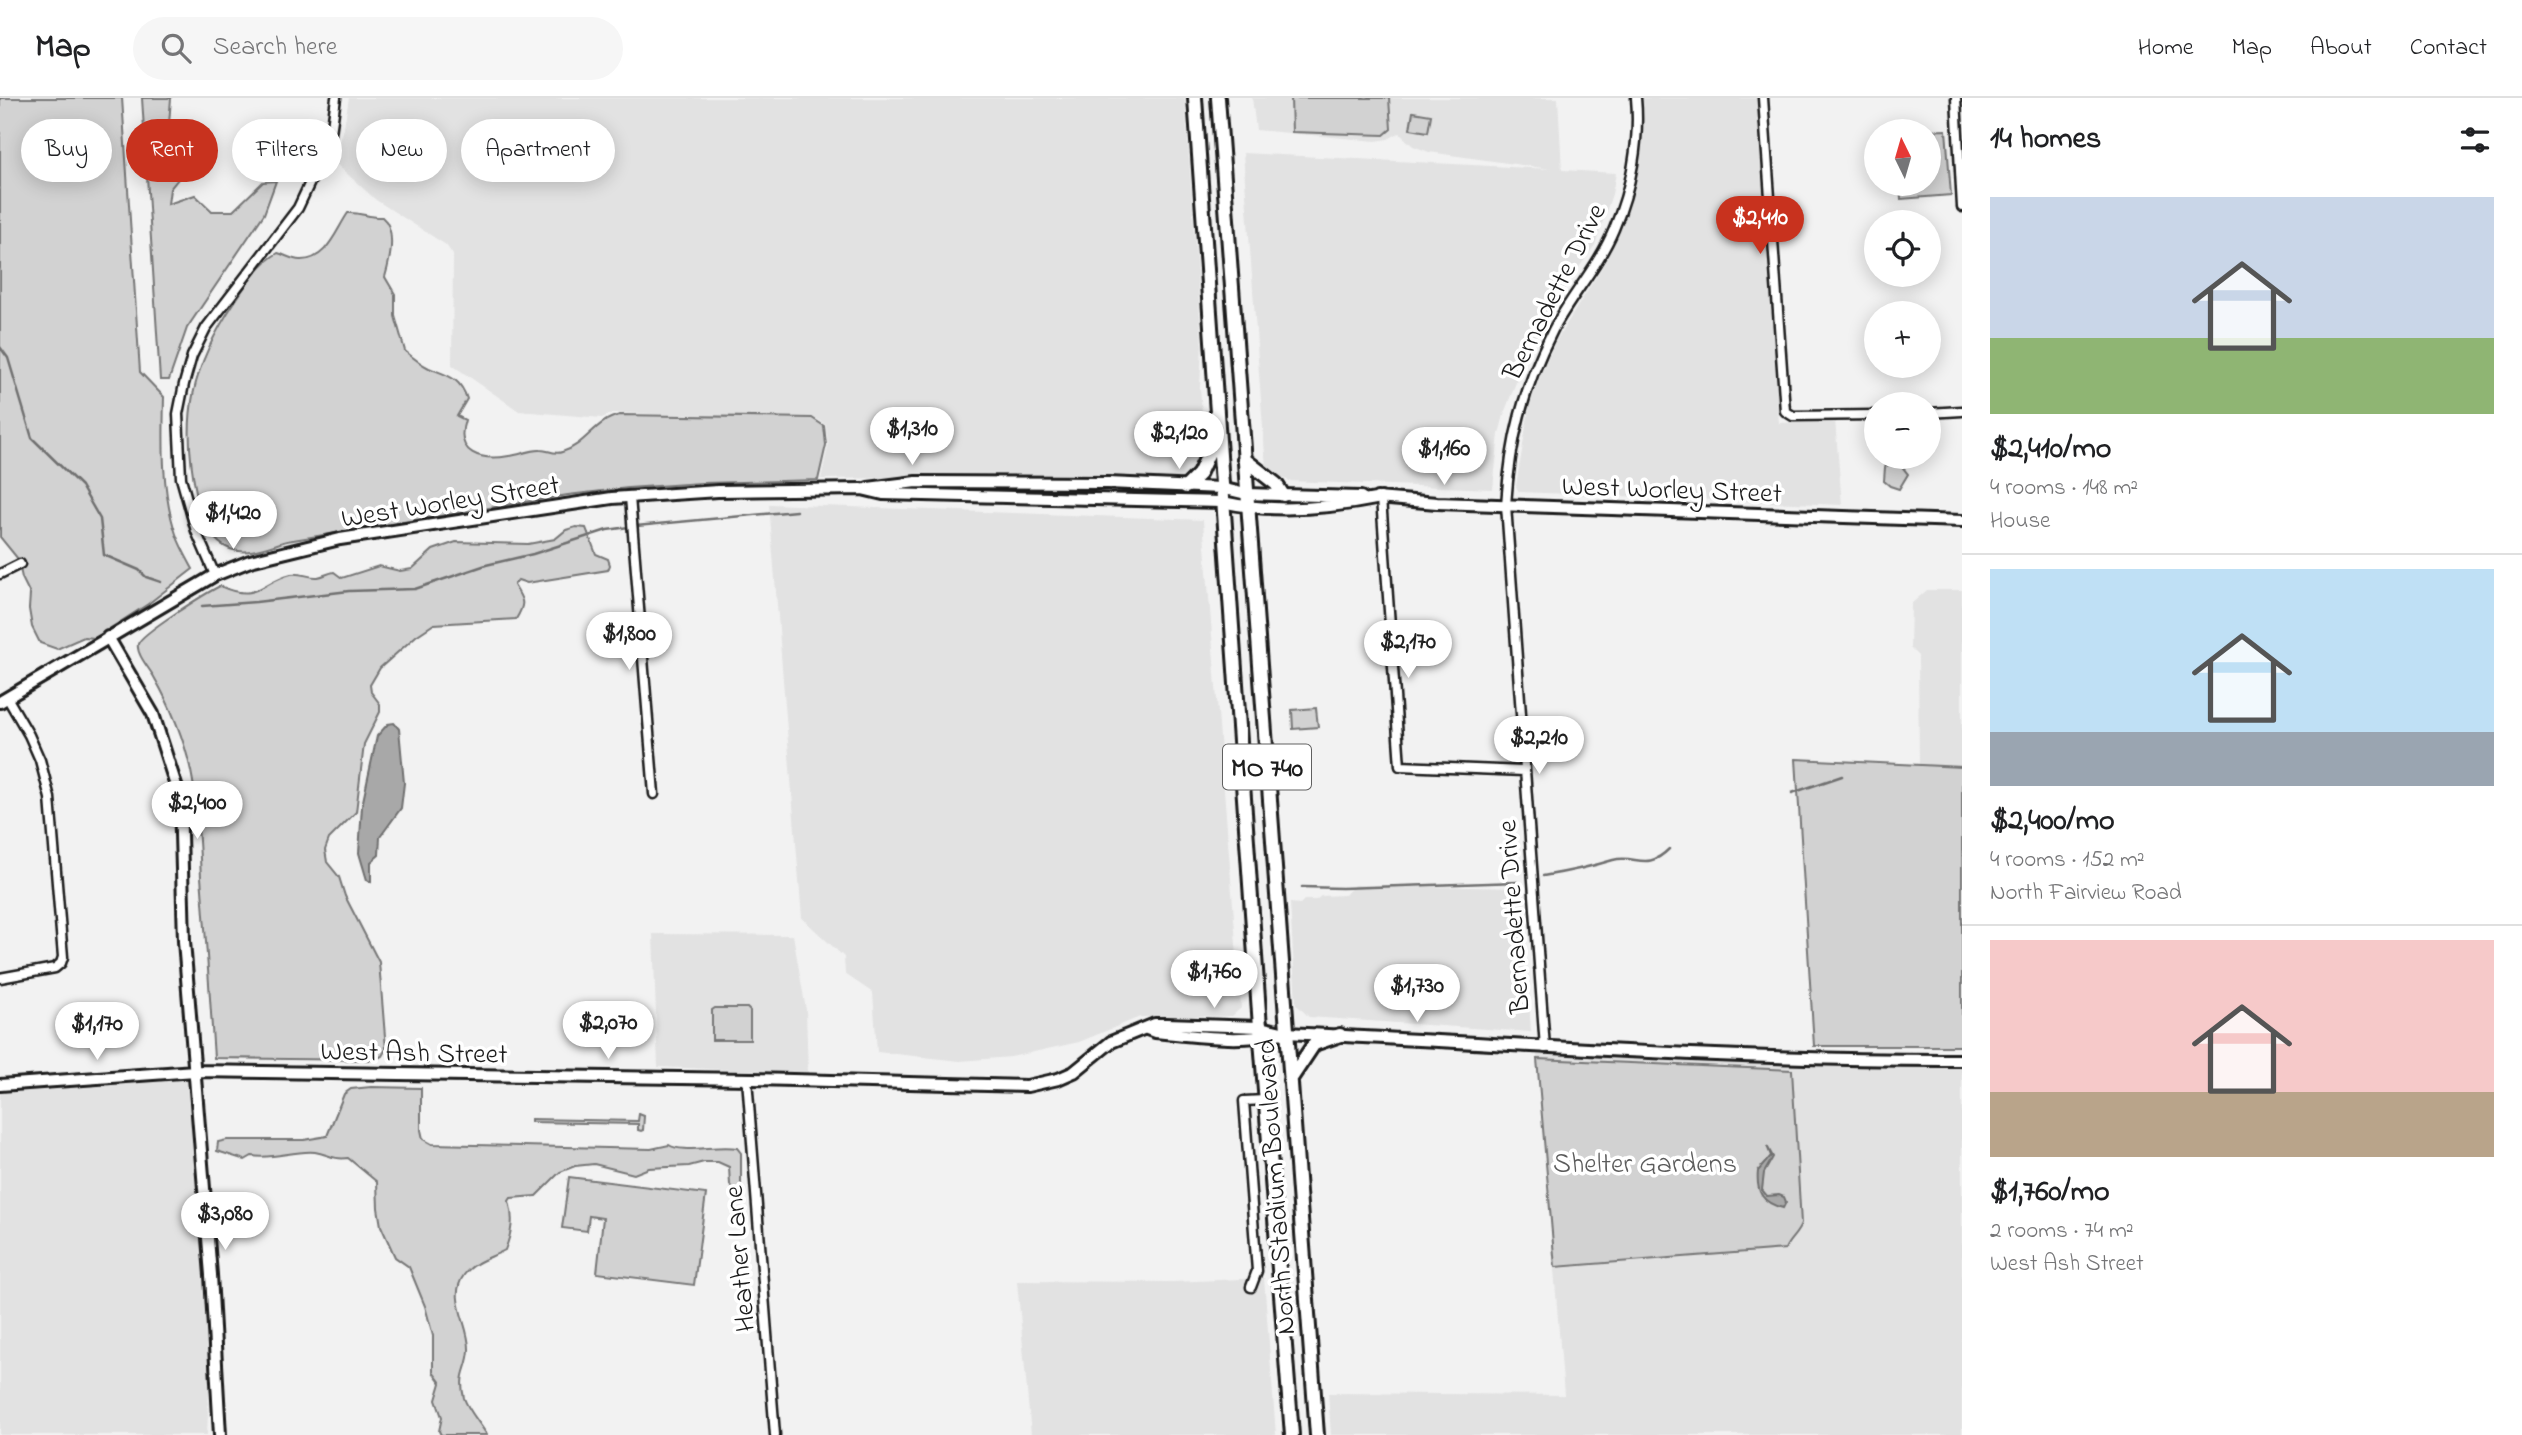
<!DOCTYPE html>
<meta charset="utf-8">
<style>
body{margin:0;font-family:"Indie Flower",sans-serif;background:#f6f6f6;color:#202124;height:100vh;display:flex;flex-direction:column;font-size:26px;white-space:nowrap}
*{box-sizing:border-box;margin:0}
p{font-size:23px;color:#757577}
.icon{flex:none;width:38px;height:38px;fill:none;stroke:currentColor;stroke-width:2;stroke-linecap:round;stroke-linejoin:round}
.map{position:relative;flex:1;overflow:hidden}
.details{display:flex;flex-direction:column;background:#fff;width:560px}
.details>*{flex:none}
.banner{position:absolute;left:21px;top:21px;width:665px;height:63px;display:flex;gap:14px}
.needle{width:46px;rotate:355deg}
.fabs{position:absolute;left:1864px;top:21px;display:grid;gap:14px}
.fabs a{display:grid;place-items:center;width:77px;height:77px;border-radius:50%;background:#fff;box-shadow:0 4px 18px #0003;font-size:35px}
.price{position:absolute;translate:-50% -60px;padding:0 16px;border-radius:24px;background:#fff;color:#222;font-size:23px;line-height:46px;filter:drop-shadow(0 2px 4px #0008)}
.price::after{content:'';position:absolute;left:50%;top:42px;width:21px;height:16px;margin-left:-10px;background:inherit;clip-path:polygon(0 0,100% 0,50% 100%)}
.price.selected{background:#c8321e;color:#fff}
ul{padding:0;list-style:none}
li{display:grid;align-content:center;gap:14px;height:371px;padding:0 28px}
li+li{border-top:2px solid #e0e0e0}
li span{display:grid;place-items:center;height:217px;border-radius:0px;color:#555}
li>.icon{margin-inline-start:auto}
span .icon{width:126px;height:126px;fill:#fffc;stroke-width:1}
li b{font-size:30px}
h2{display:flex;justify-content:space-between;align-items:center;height:84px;padding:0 28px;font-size:30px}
.chip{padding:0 24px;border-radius:32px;background:#fff;box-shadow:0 4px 18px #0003;font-size:24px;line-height:63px}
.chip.selected{background:#c8321e;color:#fff}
header{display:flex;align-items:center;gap:42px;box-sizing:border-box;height:98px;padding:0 35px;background:#fff;border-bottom:2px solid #e0e0e0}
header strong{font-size:33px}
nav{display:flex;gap:38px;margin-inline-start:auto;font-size:24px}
.search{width:490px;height:63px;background:#f6f6f6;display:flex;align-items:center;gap:18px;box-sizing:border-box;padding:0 24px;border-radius:38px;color:#757577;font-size:26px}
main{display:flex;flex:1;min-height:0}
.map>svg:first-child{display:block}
.built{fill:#e2e2e2}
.green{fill:#d2d2d2;stroke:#777;stroke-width:2}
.water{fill:#a8a8a8;stroke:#707070;stroke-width:2}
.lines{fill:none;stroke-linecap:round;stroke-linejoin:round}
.stream{stroke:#707070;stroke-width:2.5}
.minor-casing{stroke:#1c1c1c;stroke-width:13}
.tertiary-casing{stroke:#1c1c1c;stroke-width:16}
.primary-casing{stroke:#1c1c1c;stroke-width:18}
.minor{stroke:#fff;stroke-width:8}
.tertiary{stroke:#fff;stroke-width:10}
.primary{stroke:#fff;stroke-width:12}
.labels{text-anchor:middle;stroke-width:7;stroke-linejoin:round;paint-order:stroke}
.shield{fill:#fff;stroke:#606060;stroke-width:2}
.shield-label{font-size:26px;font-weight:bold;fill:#1c1c1c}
.street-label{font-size:28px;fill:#1c1c1c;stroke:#fff}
.park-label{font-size:28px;fill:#5c5c5c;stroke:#fff}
</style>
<header>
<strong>Map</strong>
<div class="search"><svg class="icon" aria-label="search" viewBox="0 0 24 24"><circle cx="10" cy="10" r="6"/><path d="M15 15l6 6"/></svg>Search here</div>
<nav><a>Home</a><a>Map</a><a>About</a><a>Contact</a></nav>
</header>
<main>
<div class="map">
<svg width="1962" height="1337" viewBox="0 0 1962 1337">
<rect width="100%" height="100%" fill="#f2f2f2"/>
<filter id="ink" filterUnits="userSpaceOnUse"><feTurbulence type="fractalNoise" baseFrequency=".0143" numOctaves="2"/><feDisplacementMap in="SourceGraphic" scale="14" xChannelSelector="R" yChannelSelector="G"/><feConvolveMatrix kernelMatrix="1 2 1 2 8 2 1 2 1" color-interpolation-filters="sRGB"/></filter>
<g filter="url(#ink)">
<path class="built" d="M349,0H1185L1202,247L1200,290L1205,351L1191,377L1181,381L953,379L821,381L828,348L826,327L815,320L613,315L602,320L519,313L452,267L453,157L446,147L376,102L334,64L343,34Z
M1252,0H1558L1562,72L1616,75L1612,96L1595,147L1560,196L1528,253L1505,313L1499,336L1493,391L1289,383L1266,371L1243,55L1550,71L1429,54L1413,48L1399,35L1388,41L1376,43L1256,32Z
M1642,0H1758L1779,325L1835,322L1842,407L1519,394L1516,388L1530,305L1544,268L1557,241L1604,166L1621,131L1636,83L1643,38Z
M769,406L1203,422L1241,910L1232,918L1140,919L1079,944L1011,959L960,963L877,954L873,895L845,876L844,859L802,820Z
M1927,492H1962V669L1919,667L1918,558L1910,550L1911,506Z
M1354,787L1522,790L1531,934L1309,919L1296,906L1290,805L1300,806L1304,802H1316L1321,798L1345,797Z
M653,836L793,837L806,912L808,975L658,969Z
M1537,957L1962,970V1337H1331L1328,1295L1564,1297Z
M195,973L213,1208L207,1337H0V987Z
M1264,1180L1276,1337H1031L1017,1183L1173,1184Z"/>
<path class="green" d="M0,0H122L140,274L164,299C163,344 161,392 176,436C180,448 187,460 193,471L148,506L95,540L84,539L57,551L40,545L32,529L29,511L30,496L22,480L18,461L0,439Z
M142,0H171L167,52L182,76L170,91L168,106L195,97L212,113H233L263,84L276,83L264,116L187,230L169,282H160Z
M1291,0H1389L1391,31L1384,37L1292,34Z
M1413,14L1431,17L1428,34L1410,31Z
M1946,32L1951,97L1901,101L1900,86H1928V33H1920Z
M348,115C360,114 370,120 382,119C397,131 390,162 385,179L395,196V218L405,253C412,259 421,266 429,270C448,278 460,279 467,301L457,318L465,322C454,356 481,363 509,358C520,357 531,351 541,352C549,352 554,357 562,354C586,347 595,322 620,317L812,320L824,328L826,347L818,382L701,385L628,390L568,397L287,443C269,448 248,458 230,451C209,443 201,418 197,399C180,320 191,269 236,202C247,185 260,165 278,155C285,157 293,162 300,162C327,163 336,132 348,115Z
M1895,360L1908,376L1899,391L1890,388L1884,383L1885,369L1892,365Z
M576,429L586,430L596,456L608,461L610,467L608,472L527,485L518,482L514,487C522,502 527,503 516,521L434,526L416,538L380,570L370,587L371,594L380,606V614L364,646L356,714L329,741L325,752L327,764L339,779L345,798L379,864L386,951L382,958L374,962L214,960C210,899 206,839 201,779C199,744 198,707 191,673C184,641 170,607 154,579C149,570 136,556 138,546C140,536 208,494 220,488C258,505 258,485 291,476C301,474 309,480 318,479C324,478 328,475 334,474L342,480L379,468L400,473L412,471L433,452L456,444L528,446L555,441L566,432Z
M1316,610L1318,629L1293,631L1292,612Z
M1796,661L1962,669V948H1814Z
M715,910H747L750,913V942H712V912Z
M1537,961L1792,972L1801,1126C1798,1136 1789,1141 1785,1151L1555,1169Z
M371,989L421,990V1032L423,1041L432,1046L651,1051L669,1047C682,1056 719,1046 737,1050L741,1055V1095L734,1094L730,1087L729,1069L718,1064H704L689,1068L649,1070L634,1076L594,1066L575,1068L560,1074L536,1098L511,1100L509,1103C514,1121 512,1134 505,1152C491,1160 474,1163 464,1177C447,1200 470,1227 469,1252C468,1272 458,1275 464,1300C468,1312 480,1325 487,1337H441L439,1333L442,1319L436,1302L441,1285L433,1274V1238L425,1208L409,1169L395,1159L381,1128L378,1110L377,1084L348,1060C333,1062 328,1056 315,1054C294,1052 273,1062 252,1058L245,1062L217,1053L218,1044L227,1042H304L327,1038L344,996L351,991Z
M639,1016L644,1018L643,1032L641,1033L638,1032V1026L531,1024V1021L638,1023Z
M569,1079L706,1096L694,1187L597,1175L603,1120L589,1118L587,1133L562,1130Z"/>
<path class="water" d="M394,625L399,631L404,685L401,710L380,739L379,757L371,764V784L367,782L359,755L362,708L377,638L388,626Z
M1767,1048L1773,1059L1764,1075L1762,1092L1767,1098L1779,1097L1784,1099L1786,1104L1783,1110C1762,1105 1756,1094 1758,1073L1771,1058Z"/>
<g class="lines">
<path class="stream" d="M0,249L8,260L32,340L81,388L100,421L104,457L139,472L146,479L161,484
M636,428L796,413
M202,508L256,504L349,493L415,491L486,467L533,456L607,432L629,429
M1792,695L1842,678
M1543,778C1567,774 1590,769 1613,762C1636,756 1646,774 1669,751
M1302,789L1342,790L1518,784"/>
<defs>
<path id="minor" d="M1763,0L1785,313L1793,318L1876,317
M1956,0L1962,109
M1928,315L1962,313
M630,399L654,696
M1381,400L1400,668L1524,673
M0,476L20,466
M215,477L196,433L181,380L178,316L184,286L192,258L206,230L298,110L330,42L336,0
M0,880L55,870L61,865L63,859L50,700L40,662L29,637L8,601
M1545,950L1506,407C1510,342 1523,291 1553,232C1571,198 1599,167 1614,131C1631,91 1640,44 1636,0
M747,981L775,1337
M1251,1189L1257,1173L1244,1003L1266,1002"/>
<path id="tertiary" d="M868,390L916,384L1108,385L1221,390L1246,396L1361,399
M1377,400L1437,405L1962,423
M108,539L153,616L180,700L184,843L211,1177L220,1337
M0,604L215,477L250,463L340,441L612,400L718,393L862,391L883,396L1222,404C1272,415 1331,410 1381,400
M1147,931L1155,934C1197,938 1241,945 1283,935
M0,987L195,973L752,981L1027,988L1058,981L1074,974L1111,944L1155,926H1166L1260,929L1286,935C1512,946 1736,963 1962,962"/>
<path id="primary" d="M1195,0L1260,929L1292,1337
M1218,0L1317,1337
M1244,361L1276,386L1283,397
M1186,389L1199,376L1211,350L1218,344
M1290,982L1314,946L1340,937"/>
</defs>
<use href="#minor" class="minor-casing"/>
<use href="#tertiary" class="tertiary-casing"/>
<use href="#primary" class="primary-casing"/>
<use href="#minor" class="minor"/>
<use href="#tertiary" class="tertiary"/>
<use href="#primary" class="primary"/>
</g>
</g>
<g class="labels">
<rect class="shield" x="1223" y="646.5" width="88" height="45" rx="5"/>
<g class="shield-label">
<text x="1267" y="678">MO 740</text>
</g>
<g class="street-label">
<text transform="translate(1553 193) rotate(-63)" y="10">Bernadette Drive</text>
<text transform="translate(1672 390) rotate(2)" y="10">West Worley Street</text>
<text transform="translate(450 402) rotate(-9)" y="10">West Worley Street</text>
<text transform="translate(1512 819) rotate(-94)" y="10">Bernadette Drive</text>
<text transform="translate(414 953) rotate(1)" y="10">West Ash Street</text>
<text transform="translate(1274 1089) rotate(-94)" y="10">North Stadium Boulevard</text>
<text transform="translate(738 1161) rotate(-95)" y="10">Heather Lane</text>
</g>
<g class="park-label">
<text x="1645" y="1074">Shelter Gardens</text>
</g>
</g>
</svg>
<div class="fabs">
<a><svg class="needle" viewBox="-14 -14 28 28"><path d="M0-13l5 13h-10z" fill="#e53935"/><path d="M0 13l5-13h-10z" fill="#757577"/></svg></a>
<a><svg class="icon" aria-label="locate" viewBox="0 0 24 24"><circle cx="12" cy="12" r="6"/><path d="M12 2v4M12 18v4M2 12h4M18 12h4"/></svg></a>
<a>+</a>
<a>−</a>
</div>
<b class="price selected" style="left:1760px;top:158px">$2,410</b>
<b class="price" style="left:912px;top:369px">$1,310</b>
<b class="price" style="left:1179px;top:373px">$2,120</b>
<b class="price" style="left:1444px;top:389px">$1,160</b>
<b class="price" style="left:233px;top:453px">$1,420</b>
<b class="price" style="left:629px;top:574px">$1,800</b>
<b class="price" style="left:1408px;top:582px">$2,170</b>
<b class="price" style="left:1539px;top:678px">$2,210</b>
<b class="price" style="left:197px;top:743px">$2,400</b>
<b class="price" style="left:1214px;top:912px">$1,760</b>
<b class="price" style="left:1417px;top:926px">$1,730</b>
<b class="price" style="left:608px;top:963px">$2,070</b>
<b class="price" style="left:97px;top:964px">$1,170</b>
<b class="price" style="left:225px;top:1154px">$3,080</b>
<div class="banner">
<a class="chip">Buy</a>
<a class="chip selected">Rent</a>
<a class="chip">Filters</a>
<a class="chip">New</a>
<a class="chip">Apartment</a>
</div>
</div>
<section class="details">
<h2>14 homes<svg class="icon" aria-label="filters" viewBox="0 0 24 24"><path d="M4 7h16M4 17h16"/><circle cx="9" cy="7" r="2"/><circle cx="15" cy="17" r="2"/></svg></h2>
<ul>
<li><span style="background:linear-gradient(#c9d6e8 65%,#8fb573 0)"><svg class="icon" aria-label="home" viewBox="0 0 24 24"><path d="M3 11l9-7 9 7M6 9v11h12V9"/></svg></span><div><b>$2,410/mo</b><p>4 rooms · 148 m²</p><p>House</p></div></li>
<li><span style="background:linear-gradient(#bfe0f5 75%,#9aa5b1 0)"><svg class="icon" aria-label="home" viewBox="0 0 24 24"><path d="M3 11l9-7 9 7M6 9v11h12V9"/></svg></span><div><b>$2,400/mo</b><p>4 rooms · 152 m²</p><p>North Fairview Road</p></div></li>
<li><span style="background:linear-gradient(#f6c9c9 70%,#b9a48a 0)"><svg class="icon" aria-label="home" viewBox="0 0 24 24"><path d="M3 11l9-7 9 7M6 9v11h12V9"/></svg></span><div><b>$1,760/mo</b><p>2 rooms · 74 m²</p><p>West Ash Street</p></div></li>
</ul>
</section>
</main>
